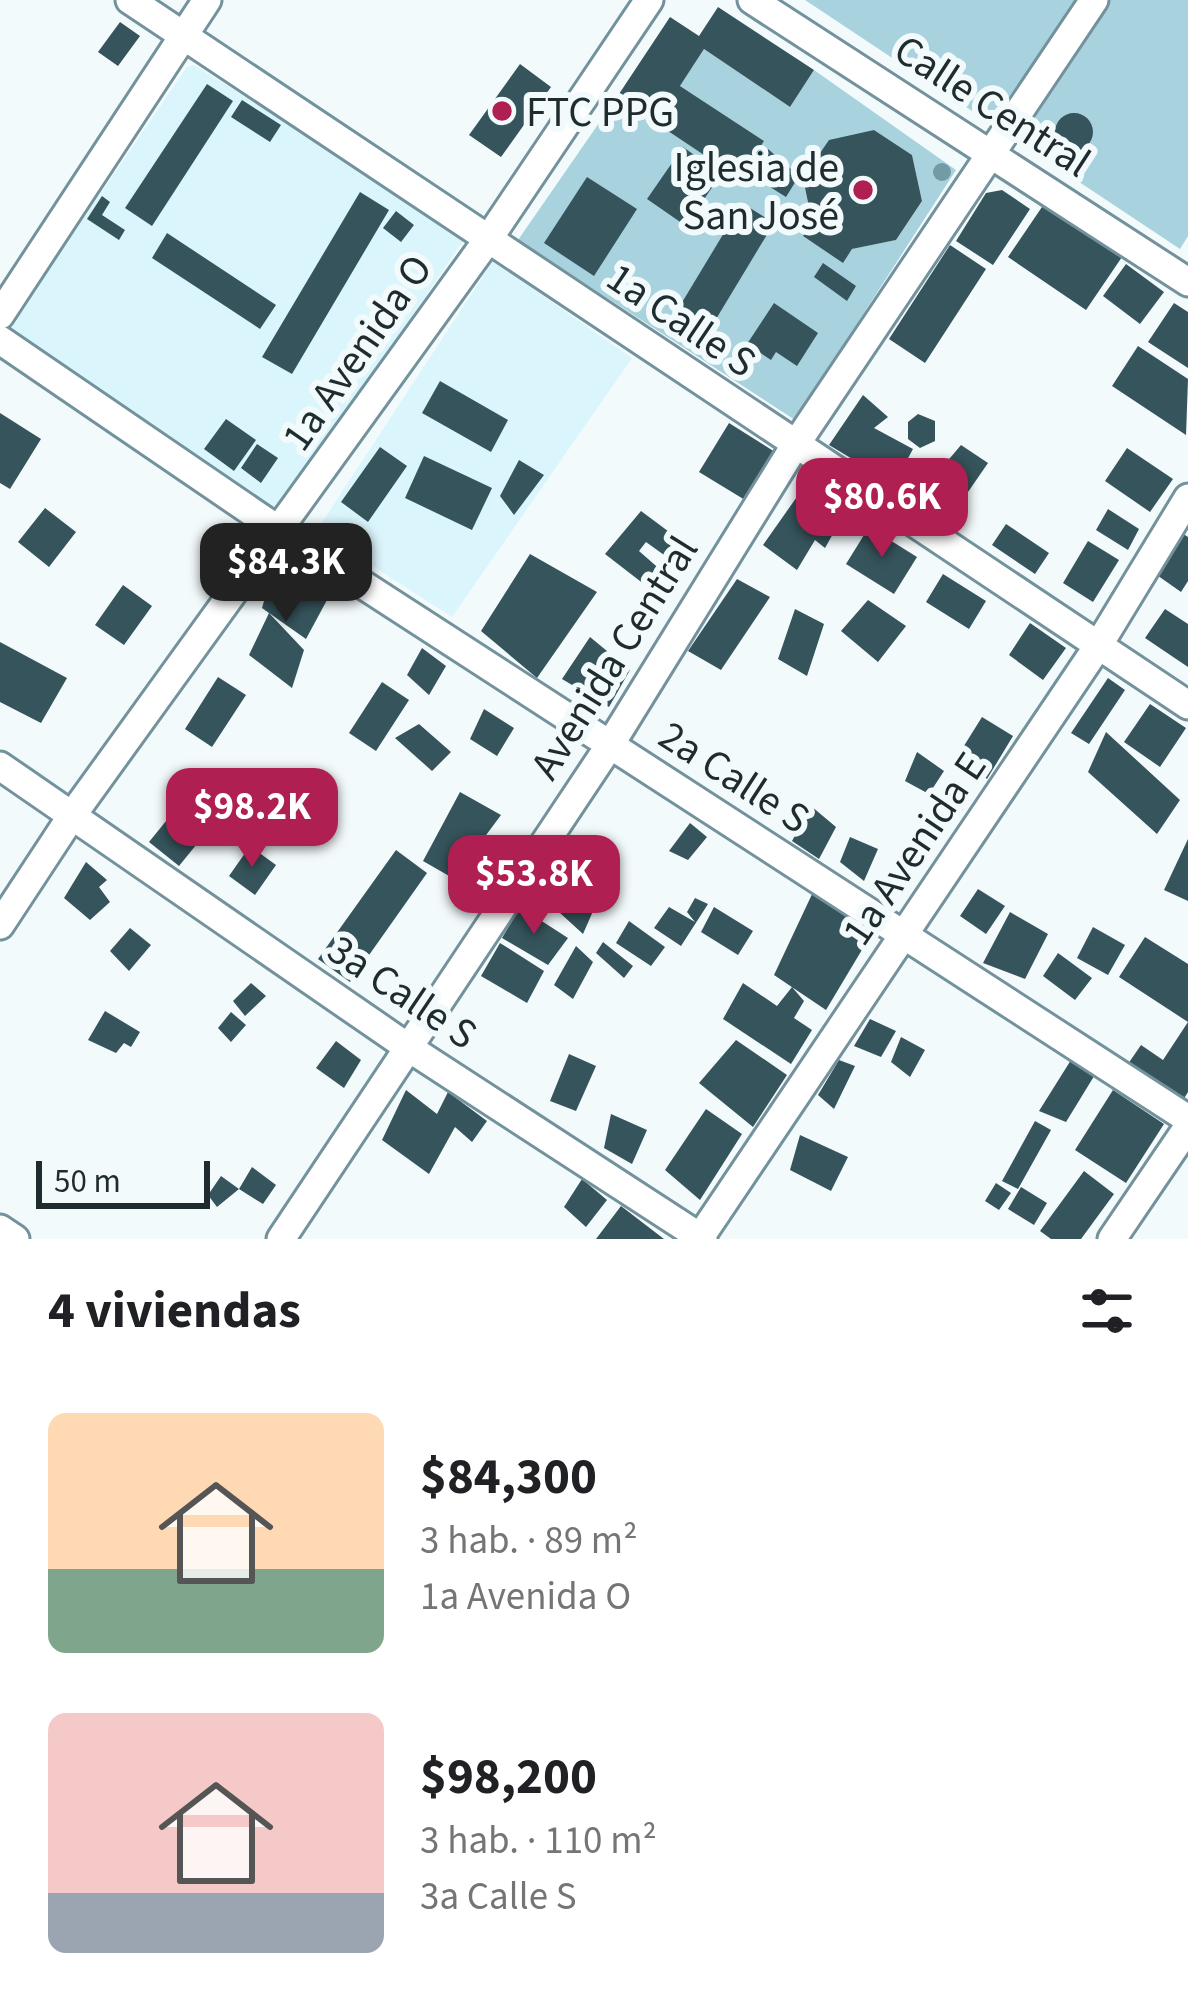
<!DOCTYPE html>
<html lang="es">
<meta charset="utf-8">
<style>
body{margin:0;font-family:"Source Sans 3",sans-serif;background:#f6f6f6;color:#202124;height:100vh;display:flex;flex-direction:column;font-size:45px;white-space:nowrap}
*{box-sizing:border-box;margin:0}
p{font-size:39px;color:#757577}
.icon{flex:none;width:66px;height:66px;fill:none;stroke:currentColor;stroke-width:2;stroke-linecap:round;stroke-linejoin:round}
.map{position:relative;height:1239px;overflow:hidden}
.sheet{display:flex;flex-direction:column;background:#fff;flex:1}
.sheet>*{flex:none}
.scale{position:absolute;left:36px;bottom:30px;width:174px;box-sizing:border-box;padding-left:12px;border:6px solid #1f2c2f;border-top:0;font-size:33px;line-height:42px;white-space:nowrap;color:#1f2c2f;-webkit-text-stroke:9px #f3fafc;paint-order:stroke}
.price{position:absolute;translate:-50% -102px;padding:0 27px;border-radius:24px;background:#b01f51;color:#fff;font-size:39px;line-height:78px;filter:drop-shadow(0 3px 6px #0008)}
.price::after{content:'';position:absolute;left:50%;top:72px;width:36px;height:27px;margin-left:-18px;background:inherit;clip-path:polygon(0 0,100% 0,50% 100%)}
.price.current{background:#222;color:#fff}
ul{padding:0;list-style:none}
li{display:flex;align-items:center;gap:36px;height:300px;padding:0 48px}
li span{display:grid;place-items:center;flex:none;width:336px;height:240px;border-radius:18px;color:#555}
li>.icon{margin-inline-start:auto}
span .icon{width:144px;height:144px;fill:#fffc;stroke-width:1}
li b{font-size:51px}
h2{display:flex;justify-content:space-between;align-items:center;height:144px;padding:0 48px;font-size:51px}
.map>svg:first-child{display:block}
.built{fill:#dbf5fc}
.green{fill:#a9d2df;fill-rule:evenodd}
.building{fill:#36545c}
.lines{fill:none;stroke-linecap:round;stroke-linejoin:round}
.minor-casing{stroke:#73929c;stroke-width:33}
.minor{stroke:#fff;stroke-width:27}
.tree{fill:#729ba5}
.poi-dot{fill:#b01f51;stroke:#f3fafc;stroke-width:4.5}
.labels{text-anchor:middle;stroke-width:12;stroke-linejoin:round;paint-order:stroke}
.street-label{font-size:42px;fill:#1f2c2f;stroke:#f3fafc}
.poi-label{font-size:42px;fill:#1f2c2f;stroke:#f3fafc;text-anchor:start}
</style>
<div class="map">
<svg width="1188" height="1239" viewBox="0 0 1188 1239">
<rect width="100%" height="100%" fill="#f3fafc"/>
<path class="built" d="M194,65L467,235L279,513L6,332L187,67Z
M493,261L632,358L452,617L317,530Z"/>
<path class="green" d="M805,0H1188V236L1180,249Z
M704,49L790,107L814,70L956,170L795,420L518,240L617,97L739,178L764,141L680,86ZM874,130L912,155L922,201L896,240L852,249L843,262L803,236L812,222L803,178Z"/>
<path class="building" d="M718,7L814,70L790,107L704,49L680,86L764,141L740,179L617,97L670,17L699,36Z
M120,22L140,36L118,66L98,52Z
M520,64L551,87L501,157L469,135Z
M207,84L233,101L152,226L125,208Z
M242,100L281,125L270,142L231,117Z
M1055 132a19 19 0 1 1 38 0a19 19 0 1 1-38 0Z
M874,130L912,155L922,201L896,240L852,249L843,263L803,236L812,222L803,178L829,140Z
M683,147L721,174L686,226L647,199Z
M768,149L799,176L786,197L751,175Z
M587,177L637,209L594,276L544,243Z
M1002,190L1030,209L993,265L956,241L986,193Z
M360,192L389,210L292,374L262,357Z
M102,196L110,202L102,215L125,230L119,240L87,219Z
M742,203L774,223L704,339L672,319Z
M1044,204L1122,257L1086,310L1008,257Z
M396,211L414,225L401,242L383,228Z
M167,233L276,305L260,329L152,258Z
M950,245L986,269L925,363L889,339Z
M823,263L856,286L847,301L814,277Z
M1126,264L1164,292L1140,324L1103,296Z
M774,303L818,333L797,366L776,352L771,360L747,344Z
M1174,303L1188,312V368L1148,342Z
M1138,346L1188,379L1186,435L1112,386Z
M440,381L508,420L491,452L422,413Z
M863,395L888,417L874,428L913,449L894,484L829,445Z
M0,413L41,439L10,489L0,483Z
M918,414L935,421V441L920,448L908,439V422Z
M226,419L256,440L234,471L204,449Z
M729,423L775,452L745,500L699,472Z
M257,444L278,458L261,483L241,468Z
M961,445L988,463L946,524L913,502Z
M380,447L407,466L368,522L341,502Z
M1127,448L1173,479L1150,512L1105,481Z
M424,456L492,488L472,530L405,498Z
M519,460L544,475L514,515L500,496Z
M813,474L851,502L825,548L815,540L797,570L763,545Z
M45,508L76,532L49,567L18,542Z
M1108,509L1139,529L1128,550L1096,530Z
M641,511L684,543L671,560L646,542L639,551L663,572L649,588L605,554Z
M1006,524L1049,553L1035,574L992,545Z
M869,527L917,557L894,594L846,564Z
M1182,533L1188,537V581L1181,592L1154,573Z
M1088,541L1119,560L1093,602L1063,583Z
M530,554L597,592L537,678L481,631Z
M274,567L327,600L306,639L269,613L304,650L292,688L249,655L269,613L262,608Z
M943,574L986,601L969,629L926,602Z
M737,579L770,597L721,670L688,651Z
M123,585L152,606L124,645L95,625Z
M868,600L906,626L878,662L841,631Z
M795,609L824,624L807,676L778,659Z
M1165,609L1188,624V667L1145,638Z
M1030,623L1066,648L1043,680L1009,655Z
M590,637L630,670L609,707L562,679Z
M0,642L67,678L41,723L0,702Z
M422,648L446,666L429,695L407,675Z
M218,677L246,695L212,747L185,729Z
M1108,678L1125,690L1089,744L1071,733Z
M382,682L409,700L376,751L349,733Z
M1150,704L1186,728L1160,767L1124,742Z
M484,709L514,728L497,756L470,739Z
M982,717L1013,736L987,779L957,757Z
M419,724L451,752L432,771L395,738Z
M1106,732L1180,800L1157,834L1088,772Z
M917,752L944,771L929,794L905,781Z
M953,786L971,794L959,816L936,804Z
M460,792L501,815L475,850L498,869L484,896L423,861Z
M811,806L836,827L819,859L792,841Z
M175,810L205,834L179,866L149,842Z
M690,823L707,837L688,860L669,851Z
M850,837L878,849L864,881L840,862Z
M1188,839V901L1164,890Z
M250,846L276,865L255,895L229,876Z
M396,850L427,873L350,982L318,959Z
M552,859L604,886L583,934L536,891Z
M86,862L107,880L99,887L110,902L90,920L64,898Z
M978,889L1005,906L986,934L960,916Z
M814,890L872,933L826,1010L774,975Z
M695,898L708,904L681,946L654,928L669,907L695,922L687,912Z
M520,907L568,938L548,965L502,938Z
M714,907L753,931L738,955L701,932Z
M1010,912L1048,934L1025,979L983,963Z
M629,921L665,947L651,966L616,943Z
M1093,927L1125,945L1108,975L1077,958Z
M130,928L151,945L129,971L110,951Z
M1145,937L1188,964V1022L1119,977Z
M603,942L633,966L624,978L596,953Z
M500,943L544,971L527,1003L481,976Z
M576,946L593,962L573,999L554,985Z
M1058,953L1092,978L1075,1000L1043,976Z
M251,983L266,996L245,1016L233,1001Z
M743,983L777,1006L792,987L804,1001L794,1018L812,1030L791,1064L723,1019Z
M105,1011L140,1032L131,1047L124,1043L116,1053L88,1040Z
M231,1012L246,1025L231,1042L218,1028Z
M870,1019L896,1031L881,1057L854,1046Z
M1188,1022V1092L1183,1100L1128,1064L1141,1045L1163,1060Z
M901,1037L925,1050L910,1077L891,1062Z
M736,1040L787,1075L753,1127L699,1083Z
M336,1041L361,1060L344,1088L316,1068Z
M569,1054L596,1066L576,1111L550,1101Z
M839,1060L855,1066L834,1109L818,1095Z
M1071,1060L1096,1073L1066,1122L1039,1111Z
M406,1090L437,1114L448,1092L487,1121L472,1142L455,1127L429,1174L382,1140Z
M1113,1090L1164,1124L1126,1183L1075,1150Z
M706,1109L742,1134L700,1200L665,1170Z
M611,1114L647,1130L632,1164L604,1148Z
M1035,1121L1051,1130L1018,1189L1002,1181Z
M800,1135L848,1157L831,1191L790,1170Z
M252,1167L276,1185L263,1204L239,1189Z
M1084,1171L1114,1194L1081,1239H1051L1040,1231Z
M221,1176L239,1189L217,1207L208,1195Z
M582,1179L607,1200L586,1227L564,1207Z
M996,1183L1011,1193L999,1210L985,1201Z
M1021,1187L1047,1203L1034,1225L1008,1209Z
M621,1206L664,1239H596Z"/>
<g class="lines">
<defs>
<path id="minor" d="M130,0L1188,705
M752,0L1188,282
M0,315L207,0
M0,340L280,531L1188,1119
M0,766L406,1046L703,1239
M0,925L73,814L489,238L649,0
M0,1229L15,1239
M281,1239L610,745L794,447L1094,0
M699,1239L1098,646L1188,498
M1112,1239L1188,1127"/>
</defs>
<use href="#minor" class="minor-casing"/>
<use href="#minor" class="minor"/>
</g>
<circle class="tree" cx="942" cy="172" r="9"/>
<g class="poi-dot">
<circle cx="502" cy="111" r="12"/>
<circle cx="863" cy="190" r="12"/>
</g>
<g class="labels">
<g class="street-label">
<text transform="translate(993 105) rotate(33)" y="15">Calle Central</text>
<text transform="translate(682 319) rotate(34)" y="15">1a Calle S</text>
<text transform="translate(356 352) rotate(-55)" y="15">1a Avenida O</text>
<text transform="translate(613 657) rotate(-58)" y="15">Avenida Central</text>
<text transform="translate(735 776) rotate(33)" y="15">2a Calle S</text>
<text transform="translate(913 848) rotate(-56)" y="15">1a Avenida E</text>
<text transform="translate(403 991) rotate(34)" y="15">3a Calle S</text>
</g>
<g class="poi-label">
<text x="526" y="126">FTC PPG</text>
<text x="839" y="181" text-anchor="end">Iglesia de<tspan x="839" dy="48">San José</tspan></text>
</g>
</g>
</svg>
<div class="scale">50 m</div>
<b class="price" style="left:882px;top:560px">$80.6K</b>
<b class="price current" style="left:286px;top:625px">$84.3K</b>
<b class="price" style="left:252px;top:870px">$98.2K</b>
<b class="price" style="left:534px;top:937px">$53.8K</b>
</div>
<section class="sheet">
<h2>4 viviendas<svg class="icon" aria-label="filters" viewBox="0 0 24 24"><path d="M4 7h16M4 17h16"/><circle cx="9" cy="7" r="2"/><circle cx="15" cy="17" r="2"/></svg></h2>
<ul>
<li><span style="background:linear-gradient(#ffd9b3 65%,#7fa58c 0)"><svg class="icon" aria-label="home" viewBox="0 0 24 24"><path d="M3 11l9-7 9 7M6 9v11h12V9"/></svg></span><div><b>$84,300</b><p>3 hab. · 89 m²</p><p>1a Avenida O</p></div></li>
<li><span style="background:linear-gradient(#f6c9c9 75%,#9aa5b1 0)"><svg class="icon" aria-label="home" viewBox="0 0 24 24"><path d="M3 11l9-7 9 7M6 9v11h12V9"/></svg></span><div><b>$98,200</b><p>3 hab. · 110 m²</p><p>3a Calle S</p></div></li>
</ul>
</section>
